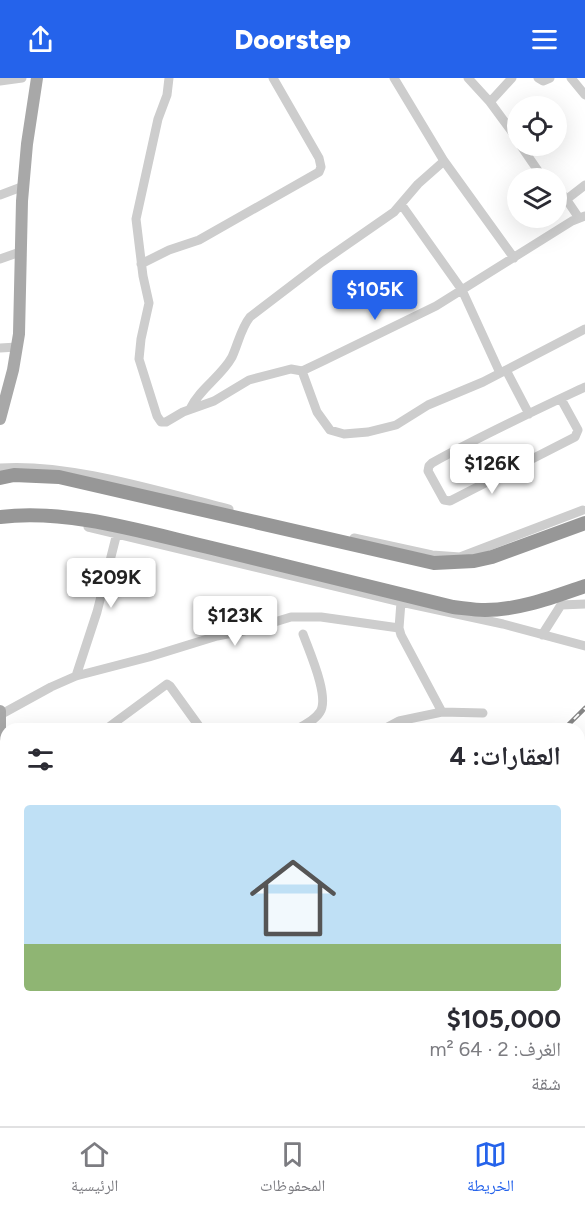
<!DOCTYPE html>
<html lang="ar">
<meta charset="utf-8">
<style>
body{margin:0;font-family:Figtree,"Noto Naskh Arabic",sans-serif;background:#f7f7f7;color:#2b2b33;direction:rtl;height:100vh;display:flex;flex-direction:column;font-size:22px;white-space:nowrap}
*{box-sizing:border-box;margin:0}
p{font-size:20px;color:#7c7c81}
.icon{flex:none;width:33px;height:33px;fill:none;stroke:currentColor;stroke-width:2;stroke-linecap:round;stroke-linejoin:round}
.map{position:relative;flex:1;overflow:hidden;direction:ltr}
.sheet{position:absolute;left:0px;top:645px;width:585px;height:404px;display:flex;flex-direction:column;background:#fff;border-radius:18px 18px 0 0;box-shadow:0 6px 24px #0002;direction:rtl}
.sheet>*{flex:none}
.fabs{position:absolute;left:507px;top:18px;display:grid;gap:12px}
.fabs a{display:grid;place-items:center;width:60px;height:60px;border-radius:50%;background:#fff;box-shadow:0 6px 24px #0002;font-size:30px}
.price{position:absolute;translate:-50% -51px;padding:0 14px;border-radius:6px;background:#fff;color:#222;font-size:20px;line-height:39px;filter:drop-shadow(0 2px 3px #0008)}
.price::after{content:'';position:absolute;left:50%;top:36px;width:18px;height:14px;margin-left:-9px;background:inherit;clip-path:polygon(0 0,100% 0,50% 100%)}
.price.active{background:#2563eb;color:#fff}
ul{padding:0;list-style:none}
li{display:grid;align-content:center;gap:12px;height:318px;padding:0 24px}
li span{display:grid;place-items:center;height:186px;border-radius:6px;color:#555}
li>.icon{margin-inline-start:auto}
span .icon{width:108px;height:108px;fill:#fffc;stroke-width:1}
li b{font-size:26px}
h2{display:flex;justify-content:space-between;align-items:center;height:72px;padding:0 24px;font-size:26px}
header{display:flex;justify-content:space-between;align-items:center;height:78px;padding:0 24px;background:#2563eb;color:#fff;font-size:27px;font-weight:800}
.tabs{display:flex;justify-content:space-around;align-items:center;height:84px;border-top:2px solid #e1e1e2;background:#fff;font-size:16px;color:#7c7c81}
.tabs a{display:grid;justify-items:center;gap:3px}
.tabs .active{color:#2563eb}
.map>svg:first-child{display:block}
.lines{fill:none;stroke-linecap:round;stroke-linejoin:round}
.minor{stroke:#cdcdcd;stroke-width:9}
.major{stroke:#a8a8a8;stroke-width:12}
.highway{stroke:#979797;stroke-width:14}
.rail-casing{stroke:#858585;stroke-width:4.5}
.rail{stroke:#fff;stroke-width:2;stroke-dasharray:7;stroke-linecap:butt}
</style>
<header><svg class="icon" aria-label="menu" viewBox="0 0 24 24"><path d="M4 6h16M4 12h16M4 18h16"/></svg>Doorstep<svg class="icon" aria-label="share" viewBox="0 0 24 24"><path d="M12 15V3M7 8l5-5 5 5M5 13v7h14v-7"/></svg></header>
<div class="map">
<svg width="585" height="1048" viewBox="0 0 585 1048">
<rect width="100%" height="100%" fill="#fff"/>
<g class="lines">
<path class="minor" d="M169,0L167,17L158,41L136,141L143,198L149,225L141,261L139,281L157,338L161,344H166L183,334L214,323L249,302L291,291L302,293L321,284L436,228L572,143L585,138
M394,0L444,83L514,180
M468,0L490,24L518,62
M538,0L543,3L550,0
M571,0L585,17
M0,3L22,0
M490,24L512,0
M521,68L543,100
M0,117L24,108
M556,121L564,118L579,140
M567,121L585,107
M401,126L462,212L500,295
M0,181L20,174
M141,186L169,172L199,162L319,94L321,89L319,80L273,0
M0,270L17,269
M506,292L529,336
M302,293L317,334L330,352L344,356L368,354L396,347L428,327L483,304L585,251
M561,321L578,352L575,359L450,423L444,422L428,393L429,388L432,385C482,357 534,333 585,309
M190,331C200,310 221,299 232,279C238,266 241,250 250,239L322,184L394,134L418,106L444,83
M0,390C70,385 160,414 229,431
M88,449L401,524
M354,460L432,477L460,479L583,432
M542,557L561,527L585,526
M76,598L97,534L117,455
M442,634L401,557L399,550L401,524L503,546L585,568
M0,637L51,609L76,598L149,579L217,558L248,552L291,539H321L399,550
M106,651L167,606L170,608L201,651
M297,651C305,647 315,642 320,634C330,619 309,573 303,556
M384,651L399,643
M396,651L399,643L442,634L483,635
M579,774L585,780
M0,793L6,787
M579,895L585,892
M0,913L6,911
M579,997L585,995
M270,1042L274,1048
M407,1042L409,1048
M461,1042L462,1048
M536,1042L537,1048
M118,1048L124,1042"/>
<path class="major" d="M0,341L13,292L19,256L22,123L27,66L37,0
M0,633V687L6,768
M330,1042L336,1048"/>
<path class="highway" d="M0,400L14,397L59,399L434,485L474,483L492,479L585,445
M0,439C67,430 147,455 212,470C292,490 373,509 453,529C463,530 475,532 485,532C520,532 553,519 585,508"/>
<defs>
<path id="rail" d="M564,651L585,630
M457,1042L458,1048"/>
</defs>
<use href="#rail" class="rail-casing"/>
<use href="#rail" class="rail"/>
</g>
</svg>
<div class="fabs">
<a><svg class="icon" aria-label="locate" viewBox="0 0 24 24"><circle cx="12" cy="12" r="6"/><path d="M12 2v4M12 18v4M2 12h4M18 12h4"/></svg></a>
<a><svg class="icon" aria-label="layers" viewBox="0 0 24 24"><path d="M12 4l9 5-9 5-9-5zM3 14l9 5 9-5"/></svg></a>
</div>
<b class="price active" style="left:375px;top:243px">$105K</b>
<b class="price" style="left:492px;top:417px">$126K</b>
<b class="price" style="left:111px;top:531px">$209K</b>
<b class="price" style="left:235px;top:569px">$123K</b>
<section class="sheet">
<h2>العقارات: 4<svg class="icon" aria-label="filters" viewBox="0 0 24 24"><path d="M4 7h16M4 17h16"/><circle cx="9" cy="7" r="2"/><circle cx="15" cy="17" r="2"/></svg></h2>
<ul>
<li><span style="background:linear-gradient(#bfe0f5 75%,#8fb573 0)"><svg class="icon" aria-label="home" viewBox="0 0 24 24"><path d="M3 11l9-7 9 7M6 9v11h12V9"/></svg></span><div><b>$105,000</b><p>الغرف: 2 · 64 m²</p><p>شقة</p></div></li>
</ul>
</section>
</div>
<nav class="tabs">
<a class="active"><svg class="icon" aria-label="map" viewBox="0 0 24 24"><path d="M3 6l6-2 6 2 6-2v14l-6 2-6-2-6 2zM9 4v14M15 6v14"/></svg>الخريطة</a>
<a><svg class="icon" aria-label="saved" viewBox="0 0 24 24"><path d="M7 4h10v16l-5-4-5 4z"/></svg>المحفوظات</a>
<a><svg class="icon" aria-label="home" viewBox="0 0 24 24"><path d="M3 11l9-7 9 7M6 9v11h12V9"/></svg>الرئيسية</a>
</nav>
